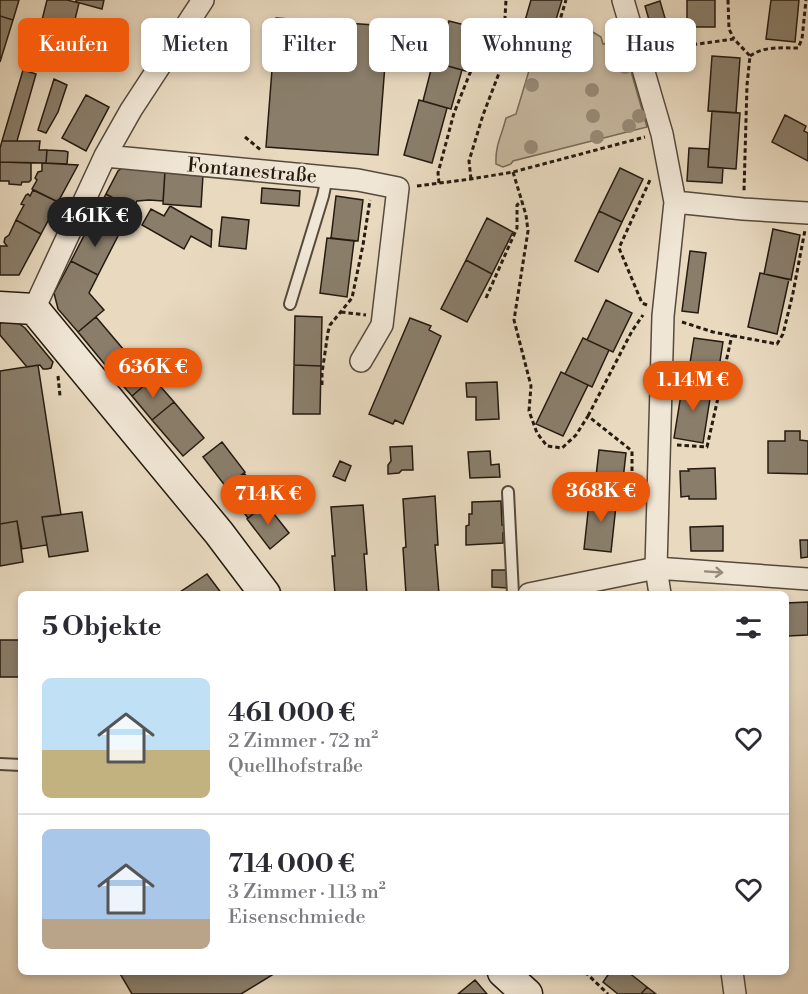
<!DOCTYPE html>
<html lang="de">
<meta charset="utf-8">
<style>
body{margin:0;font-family:"Libre Bodoni",serif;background:#f2f2f3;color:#2b2b33;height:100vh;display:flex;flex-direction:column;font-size:22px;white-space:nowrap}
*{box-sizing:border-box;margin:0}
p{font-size:20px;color:#7c7c81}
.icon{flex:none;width:33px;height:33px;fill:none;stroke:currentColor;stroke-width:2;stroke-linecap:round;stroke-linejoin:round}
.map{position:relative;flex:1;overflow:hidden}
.panel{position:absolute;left:18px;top:591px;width:771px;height:384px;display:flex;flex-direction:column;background:#fff;border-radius:9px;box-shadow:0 3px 9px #0003}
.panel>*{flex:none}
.top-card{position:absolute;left:18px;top:18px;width:772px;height:54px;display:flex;gap:12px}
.price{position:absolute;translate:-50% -51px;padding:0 14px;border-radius:21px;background:#ea580c;color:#fff;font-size:20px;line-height:39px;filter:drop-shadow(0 2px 3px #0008)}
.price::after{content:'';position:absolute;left:50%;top:36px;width:18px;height:14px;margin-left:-9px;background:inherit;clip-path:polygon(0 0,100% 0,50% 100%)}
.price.current{background:#222;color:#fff}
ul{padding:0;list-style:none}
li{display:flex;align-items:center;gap:18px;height:150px;padding:0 24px}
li+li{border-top:2px solid #e1e1e2}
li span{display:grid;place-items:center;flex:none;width:168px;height:120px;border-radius:9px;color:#555}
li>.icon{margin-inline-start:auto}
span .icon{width:72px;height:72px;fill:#fffc;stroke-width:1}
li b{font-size:26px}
h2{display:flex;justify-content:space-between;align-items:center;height:72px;padding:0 24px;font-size:26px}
.chip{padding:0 21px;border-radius:9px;background:#fff;box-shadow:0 3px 9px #0003;font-size:21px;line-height:54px}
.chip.current{background:#ea580c;color:#fff}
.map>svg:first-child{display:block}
.green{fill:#c7b9a1;stroke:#766a59;stroke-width:1.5}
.building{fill:#8a7e6b;stroke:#251b11;stroke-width:1.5}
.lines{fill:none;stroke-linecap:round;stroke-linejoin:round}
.lane-casing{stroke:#564a3c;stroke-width:14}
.street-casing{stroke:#564a3c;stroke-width:24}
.secondary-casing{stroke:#251b11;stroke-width:33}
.path{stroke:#251b11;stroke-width:3;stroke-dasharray:4.5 3;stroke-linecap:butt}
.lane{stroke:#f0e6d5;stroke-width:10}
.street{stroke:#f0e6d5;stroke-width:21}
.secondary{stroke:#f0e6d5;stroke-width:30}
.tree{fill:#988a77}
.oneway{stroke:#958b7d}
.labels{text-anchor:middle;stroke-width:5;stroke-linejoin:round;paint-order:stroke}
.street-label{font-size:20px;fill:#251b11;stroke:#f0e6d5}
</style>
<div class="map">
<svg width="808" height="994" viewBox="0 0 808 994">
<rect width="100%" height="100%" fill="#e8d9bf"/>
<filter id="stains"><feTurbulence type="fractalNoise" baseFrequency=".00333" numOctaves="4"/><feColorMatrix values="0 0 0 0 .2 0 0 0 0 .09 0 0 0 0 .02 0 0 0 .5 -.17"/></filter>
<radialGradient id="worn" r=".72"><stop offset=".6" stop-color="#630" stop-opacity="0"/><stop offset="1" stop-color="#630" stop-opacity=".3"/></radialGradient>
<path class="green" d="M591,31L601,37L603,44L622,40L647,127L513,161L511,164L503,167L496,164C495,145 502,135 506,118L516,114L531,64L529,61L533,56L541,54L566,41L579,40Z"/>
<path class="building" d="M0,0H19L13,20L0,16Z
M47,0H67L79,3L70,40L39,32Z
M76,0H104L102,9L76,2Z
M531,0H562L550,39L522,31Z
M687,0H715V27H687Z
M771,0H799L795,42L766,39Z
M660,1L669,32L654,37L645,6Z
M0,16L13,20L0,62Z
M276,18L388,26L378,155L266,147Z
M449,21L477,28L466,71L437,63Z
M84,31L105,43L93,65L71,52Z
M712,56L740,58L736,113L708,111Z
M433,62L462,70L451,109L423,101Z
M23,70L36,74L17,141H2Z
M54,79L67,85L58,112L46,133L38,130Z
M86,95L109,107L86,151L62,138Z
M419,100L447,108L432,163L404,155Z
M712,111L740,113L736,169L708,167Z
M785,115L806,126L804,131L808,133V161L772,142Z
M2,141H40L39,150H47L46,163L0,162V148Z
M689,148L709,149L708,167L723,168L722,183L687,181Z
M47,150L65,151L68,152L67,164L46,163Z
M0,162L31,163V180L29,182H22L21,185L9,184V181H0Z
M42,163L78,165L58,202L32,189L37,180L35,178L38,172L42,171Z
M122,168L165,171L163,201L149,200L137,201L133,209L106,194L118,171Z
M620,168L643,179L622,222L599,211Z
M165,171L203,175L201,207L163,204Z
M262,188L300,191L299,206L261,203Z
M33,190L58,202L41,234L16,220L24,205L21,204L26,195L28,194L30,196Z
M106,194L133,209L119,234L92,220Z
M336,196L363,200L358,241L331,238Z
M170,206L212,230L211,247L191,236L184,249L142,225L151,209L164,216Z
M599,211L622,222L598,272L575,261Z
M222,217L249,220L246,249L219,246Z
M487,218L513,232L492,274L466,260Z
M16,220L41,234L19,275H0V246H7L4,242L5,238L9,235Z
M92,220L119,234L98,275L71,261Z
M773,229L800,235L791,280L764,274Z
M327,238L354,241L347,297L320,293Z
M690,251L706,253L698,313L682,311Z
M466,260L492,274L467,322L441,309Z
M71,261L98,275L89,293L104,310L78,332L58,309L54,293Z
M760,273L789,279L777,334L748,327Z
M606,300L632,313L613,352L587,340Z
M295,316L322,317L321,366L294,365Z
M10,317L25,328L53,362L51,368L47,369H43L40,365L27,367L0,335V324Z
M96,317L129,356L111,372L78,332Z
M410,318L431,326L429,330L441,336L403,424L395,420L393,424L369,414Z
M583,338L609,350L592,387L565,374Z
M694,338L723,342L716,387L687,382Z
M132,354L153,378L132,396L111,372Z
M38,365L61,515L42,517L47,545L22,549L17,521L0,524V371Z
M294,365L321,366L320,414H293Z
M561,372L588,385L563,436L536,424Z
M153,378L174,402L152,420L132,396Z
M497,382L499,419L476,420V397H467L466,383Z
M683,382L712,386L703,443L674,438Z
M174,402L204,438L183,456L152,420Z
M785,431H800V440L808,441V474L768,473V441H785Z
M222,442L245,472L226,487L203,457Z
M412,446L413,470H402L399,473L388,474V465L391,461L390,447Z
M599,450L626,453L621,497L594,494Z
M490,451L491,465L499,464L500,477L470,478L468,452Z
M340,461L351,466L345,481L333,476Z
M715,468L716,499H689V496L681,497L680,471H689L688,469Z
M244,473L267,503L248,518L225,488Z
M590,494L617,496L611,552L584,549Z
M435,496L438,545H435L439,594H406L403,548L406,547L403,499Z
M501,501L502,525H505L506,533H503V543L466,545V526L469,525V514H472V502Z
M266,504L289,533L270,549L247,519Z
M363,505L367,554H364L367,594H335L332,556H335L331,507Z
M82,512L88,551L49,557L42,517Z
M17,521L23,562L0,566V524Z
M723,526V551H691L690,527Z
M800,540H808V557L801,558Z
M492,570H509L508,588L492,587Z
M207,574L222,594H177Z
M808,602V635L788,636L786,603Z
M0,640H21V677H0Z
M119,972H277L241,994H132Z
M610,972H628L647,987L641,994H618L603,982Z
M475,980L487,994H458Z
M647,987L656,994H641Z"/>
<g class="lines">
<defs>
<path id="lane" d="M290,304L323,196L327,177
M508,492L513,594
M0,764L21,765"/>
<path id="street" d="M623,0L662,134L675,202L663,316L656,568L660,594
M105,156L358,180L398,188L382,325L361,361
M675,202L743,209L808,213
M34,309L105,156L131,110L203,0
M529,594L656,568L808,579
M732,972L735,994"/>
<path id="secondary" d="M0,307L34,309L219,533L265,594
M503,972L527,994"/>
</defs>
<use href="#lane" class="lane-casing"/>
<use href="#street" class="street-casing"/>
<use href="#secondary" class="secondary-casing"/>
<path class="path" d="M728,0L729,29L734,39
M656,52L669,48L734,39L750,56L747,85L744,191
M750,56C764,46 781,48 798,48L802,39L806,0
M503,66C519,51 532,48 553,43L566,0
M245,137L262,151
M513,172L526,215L528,231L514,320L531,386L529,411L537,433L547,446L562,448L576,435L588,416L632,451V479L640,490
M471,179L469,161L483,115L501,68L507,43L505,17L506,0
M439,183L438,173L454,113L474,63V51L472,49
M417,186L471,179L513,172L645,137
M486,298L517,228V205L522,201
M647,305L642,303L619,248L650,180
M341,312L366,315
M682,322L713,332L777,344L783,334L793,293L805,230
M58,376L60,396
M322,385V373L328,332L330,325L352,298L363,245L370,200
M588,416L632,331L643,315
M677,445L707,447L732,335
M585,972L608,994"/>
<use href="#lane" class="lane"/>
<use href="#street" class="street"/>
<use href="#secondary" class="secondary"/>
</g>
<g class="tree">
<circle cx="625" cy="67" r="7"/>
<circle cx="532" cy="85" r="7"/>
<circle cx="592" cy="90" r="7"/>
<circle cx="593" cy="116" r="7"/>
<circle cx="639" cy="116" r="7"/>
<circle cx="629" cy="126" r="7"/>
<circle cx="597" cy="137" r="7"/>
<circle cx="531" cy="147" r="7"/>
</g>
<defs><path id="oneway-shaft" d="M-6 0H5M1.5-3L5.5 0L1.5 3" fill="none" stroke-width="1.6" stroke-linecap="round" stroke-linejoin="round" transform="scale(1.5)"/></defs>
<use class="oneway" href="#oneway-shaft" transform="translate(714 572) rotate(4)"/>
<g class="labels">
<g class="street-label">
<text transform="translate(252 170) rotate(5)" y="7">Fontanestraße</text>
</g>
</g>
<rect width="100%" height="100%" filter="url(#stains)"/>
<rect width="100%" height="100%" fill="url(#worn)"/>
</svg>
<b class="price current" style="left:95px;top:248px">461K €</b>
<b class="price" style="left:153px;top:399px">636K €</b>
<b class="price" style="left:693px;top:412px">1.14M €</b>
<b class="price" style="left:601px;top:523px">368K €</b>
<b class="price" style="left:268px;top:526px">714K €</b>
<div class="top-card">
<a class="chip current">Kaufen</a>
<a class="chip">Mieten</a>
<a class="chip">Filter</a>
<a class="chip">Neu</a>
<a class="chip">Wohnung</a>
<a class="chip">Haus</a>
</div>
<section class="panel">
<h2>5 Objekte<svg class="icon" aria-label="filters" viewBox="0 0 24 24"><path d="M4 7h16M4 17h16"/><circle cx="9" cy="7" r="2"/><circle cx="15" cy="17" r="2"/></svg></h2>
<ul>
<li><span style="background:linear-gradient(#bfe0f5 60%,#c2b280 0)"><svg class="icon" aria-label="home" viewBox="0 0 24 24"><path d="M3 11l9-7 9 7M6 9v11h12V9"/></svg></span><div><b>461 000 €</b><p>2 Zimmer · 72 m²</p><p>Quellhofstraße</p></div><svg class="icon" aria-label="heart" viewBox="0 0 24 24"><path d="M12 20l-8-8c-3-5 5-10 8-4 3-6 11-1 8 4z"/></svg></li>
<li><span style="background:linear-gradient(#a9c7e8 75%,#b9a48a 0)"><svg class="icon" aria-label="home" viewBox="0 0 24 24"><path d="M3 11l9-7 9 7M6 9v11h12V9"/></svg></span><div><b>714 000 €</b><p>3 Zimmer · 113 m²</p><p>Eisenschmiede</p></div><svg class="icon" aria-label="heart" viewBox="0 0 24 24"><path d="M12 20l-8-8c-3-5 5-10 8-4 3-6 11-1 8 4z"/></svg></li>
</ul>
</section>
</div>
